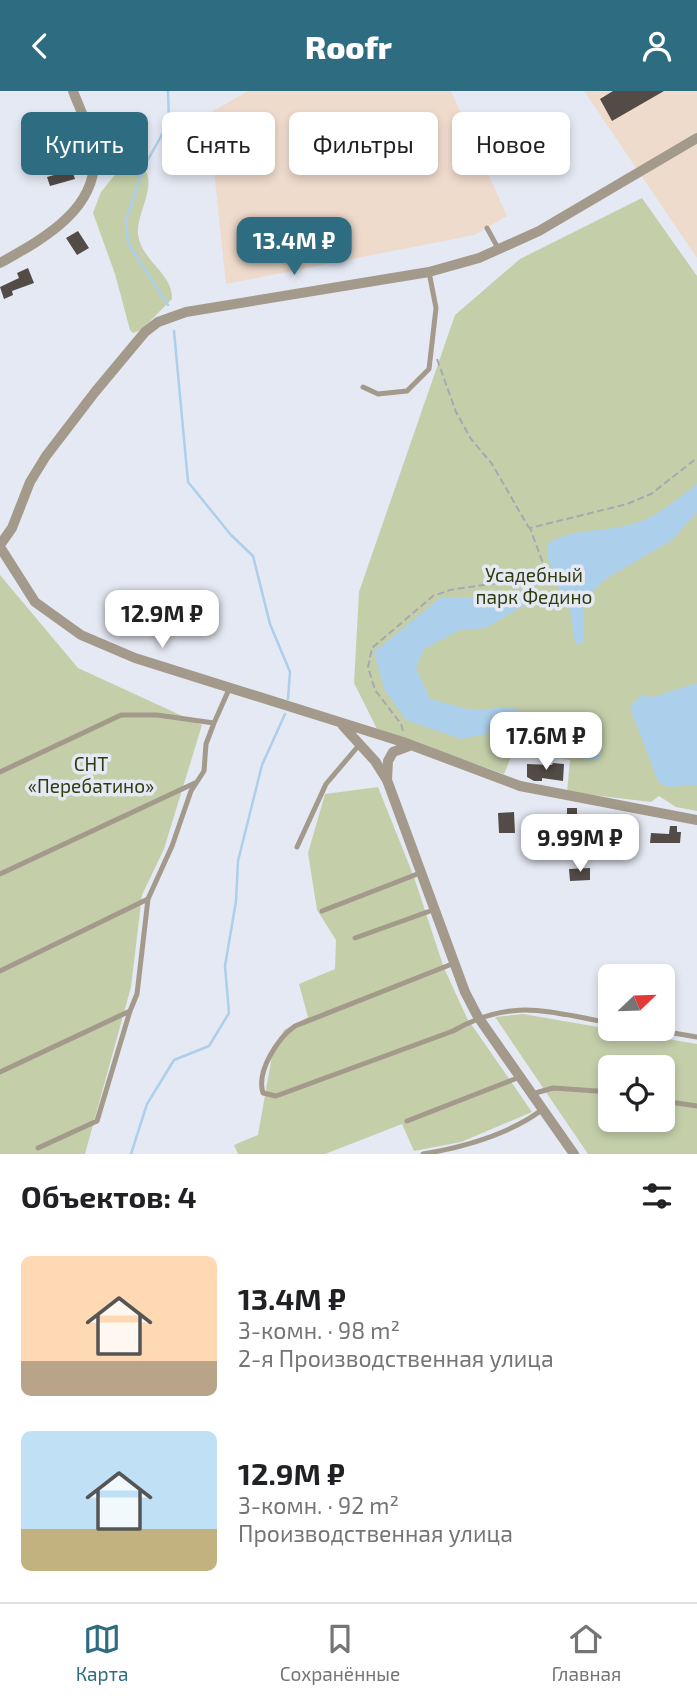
<!DOCTYPE html>
<html lang="ru">
<meta charset="utf-8">
<style>
body{margin:0;font-family:"Exo 2",sans-serif;background:#f6f6f6;color:#202124;height:100vh;display:flex;flex-direction:column;font-size:26px;white-space:nowrap}
*{box-sizing:border-box;margin:0}
p{font-size:23px;color:#757577}
.icon{flex:none;width:38px;height:38px;fill:none;stroke:currentColor;stroke-width:2;stroke-linecap:round;stroke-linejoin:round}
.map{position:relative;height:1063px;overflow:hidden}
.panel{display:flex;flex-direction:column;background:#fff;flex:1}
.panel>*{flex:none}
.guide{position:absolute;left:21px;top:21px;width:656px;height:63px;display:flex;gap:14px}
.needle{width:46px;rotate:67deg}
.fabs{position:absolute;left:598px;top:873px;display:grid;gap:14px}
.fabs a{display:grid;place-items:center;width:77px;height:77px;border-radius:10px;background:#fff;box-shadow:0 4px 10px #0003;font-size:35px}
.price{position:absolute;translate:-50% -60px;padding:0 16px;border-radius:14px;background:#fff;color:#222;font-size:23px;line-height:46px;filter:drop-shadow(0 2px 4px #0008)}
.price::after{content:'';position:absolute;left:50%;top:42px;width:21px;height:16px;margin-left:-10px;background:inherit;clip-path:polygon(0 0,100% 0,50% 100%)}
.price.on{background:#2e6c82;color:#fff}
ul{padding:0;list-style:none}
li{display:flex;align-items:center;gap:21px;height:175px;padding:0 21px}
li span{display:grid;place-items:center;flex:none;width:196px;height:140px;border-radius:10px;color:#555}
li>.icon{margin-inline-start:auto}
span .icon{width:84px;height:84px;fill:#fffc;stroke-width:1}
li b{font-size:30px}
h2{display:flex;justify-content:space-between;align-items:center;height:84px;padding:0 21px;font-size:30px}
.pill{padding:0 24px;border-radius:10px;background:#fff;box-shadow:0 4px 10px #0003;font-size:24px;line-height:63px}
.pill.on{background:#2e6c82;color:#fff}
header{display:flex;justify-content:space-between;align-items:center;height:91px;padding:0 21px;background:#2e6c82;color:#fff;font-size:32px;font-weight:800}
.menu{display:flex;justify-content:space-around;align-items:center;height:98px;border-top:2px solid #e0e0e0;background:#fff;font-size:19px;color:#757577}
.menu a{display:grid;justify-items:center;gap:4px}
.menu .on{color:#2e6c82}
.map>svg:first-child{display:block}
.industrial{fill:#efdbcc}
.green{fill:#c4cfaa;fill-rule:evenodd}
.water{fill:#accfeb}
.lines{fill:none;stroke-linecap:round;stroke-linejoin:round}
.stream{stroke:#accfeb;stroke-width:2.5}
.building{fill:#534b45}
.path{stroke:#a5a8b0;stroke-width:2;stroke-dasharray:7 3.5;stroke-linecap:butt}
.service{stroke:#a49a8b;stroke-width:5}
.minor{stroke:#a49a8b;stroke-width:10}
.labels{text-anchor:middle;stroke-width:7;stroke-linejoin:round;paint-order:stroke}
.park-label{font-size:19px;fill:#313b0e;stroke:#e5e9f3}
</style>
<header><svg class="icon" aria-label="back" viewBox="0 0 24 24"><path d="M15 5l-7 7 7 7"/></svg>Roofr<svg class="icon" aria-label="person" viewBox="0 0 24 24"><circle cx="12" cy="8" r="4"/><path d="M4 21q1-7 8-7t8 7"/></svg></header>
<div class="map">
<svg width="697" height="1063" viewBox="0 0 697 1063">
<rect width="100%" height="100%" fill="#e5e9f3"/>
<path class="industrial" d="M248,0H451L507,125L474,144L226,193L208,23Z
M584,0H697V167Z"/>
<path class="green" d="M139,73C162,88 136,121 138,143C141,170 173,182 172,208L141,239L133,242L130,239L115,183L93,122L101,101L121,76Z
M642,107L697,185V720L676,716L659,705L651,711L567,701L570,669L513,661L504,683L377,638L354,592L359,501L455,224L520,168Z
M0,484L78,577L202,634L164,758L142,804L131,896L85,1063H0Z
M378,696L414,786L444,877L467,927L532,1021L461,1051L414,1060L402,1033L325,1063H238L234,1054L258,1044L273,959L284,939L308,926L299,893L335,878L336,849L317,819L308,762L325,703Z
M523,923L697,953V1063H588L495,926ZM611,976H663V1029H611Z"/>
<path class="water" d="M697,393V421L672,449L607,487L584,508L583,551L578,554L575,552L570,519L561,504L547,464L548,452C573,437 605,441 633,433C657,426 677,408 697,393Z
M521,499L528,512L486,537L460,539L424,558L416,577L430,608L471,619L512,616L570,651L596,656L601,667L588,669L555,654L506,639L462,648L406,629L384,598L374,561L440,507L489,506Z
M697,592V695C681,691 667,703 657,688L630,616L641,604L653,606Z"/>
<g class="lines">
<path class="stream" d="M168,214L128,152L126,129L145,74L169,31L168,0
M174,240L188,391L231,444L253,465L270,533L290,581L288,608
M131,1063L147,1013L174,969L209,955L229,922L225,875L236,810L238,770L262,674L285,623"/>
</g>
<path class="building" d="M613,0H664L612,30L600,8Z
M72,79L75,88L50,95L47,86Z
M78,140L89,157L77,164L66,147Z
M28,177L34,192L12,200L13,204L4,208L0,196L19,187L17,182Z
M553,672L564,673L563,690L542,687V690H534L527,686V673L552,674Z
M567,717H577V733H560V761H546V726H567Z
M514,721L515,742H499L498,722Z
M670,735H677V741H681L680,752H650L651,742L669,743Z
M622,743L634,744V763L622,762Z
M590,777V789L570,790L569,778Z"/>
<g class="lines">
<path class="path" d="M437,268L456,321L471,348L492,373L529,437
M403,640L401,633L375,599L368,576L372,557L433,505L450,499L504,491L544,475L530,437L627,413L651,403L697,367"/>
<path class="service" d="M487,137L499,159
M363,296L378,303L407,300L429,278L436,217L429,181
M0,681L121,624H157L214,632L230,596
M297,756L326,693L360,653
M0,783L195,692
M322,820L420,782
M355,847L433,819
M452,873L295,935C278,947 256,980 263,1002L276,1005L453,940C513,906 547,921 611,932
M0,880L148,808L172,755L191,700L204,680L206,653L214,632
M650,938L697,946
M0,981L130,920L137,903L148,808
M532,1003L553,997L611,1001
M663,1010L697,1015
M407,1030L520,986
M38,1057L97,1030L130,920
M423,1063C464,1056 509,1044 543,1018"/>
<path class="minor" d="M0,172C41,149 99,119 94,62C92,41 80,19 73,0
M0,454L12,437L30,391L46,365L95,301L145,241L158,231L186,221L429,181L479,167L539,140L697,47
M0,456L35,511L81,544L135,567L403,651L520,695L697,729
M343,635L375,670L387,689L465,901L478,926L574,1063
M387,689L388,670L393,661L409,655"/>
</g>
<g class="labels">
<g class="park-label">
<text x="534" y="491">Усадебный<tspan x="534" dy="22">парк Федино</tspan></text>
<text x="91" y="680">СНТ<tspan x="91" dy="22">«Перебатино»</tspan></text>
</g>
</g>
</svg>
<div class="fabs">
<a><svg class="needle" viewBox="-14 -14 28 28"><path d="M0-13l5 13h-10z" fill="#e53935"/><path d="M0 13l5-13h-10z" fill="#757577"/></svg></a>
<a><svg class="icon" aria-label="locate" viewBox="0 0 24 24"><circle cx="12" cy="12" r="6"/><path d="M12 2v4M12 18v4M2 12h4M18 12h4"/></svg></a>
</div>
<b class="price on" style="left:294px;top:186px">13.4M ₽</b>
<b class="price" style="left:162px;top:559px">12.9M ₽</b>
<b class="price" style="left:546px;top:681px">17.6M ₽</b>
<b class="price" style="left:580px;top:783px">9.99M ₽</b>
<div class="guide">
<a class="pill on">Купить</a>
<a class="pill">Снять</a>
<a class="pill">Фильтры</a>
<a class="pill">Новое</a>
</div>
</div>
<section class="panel">
<h2>Объектов: 4<svg class="icon" aria-label="filters" viewBox="0 0 24 24"><path d="M4 7h16M4 17h16"/><circle cx="9" cy="7" r="2"/><circle cx="15" cy="17" r="2"/></svg></h2>
<ul>
<li><span style="background:linear-gradient(#ffd9b3 75%,#b9a48a 0)"><svg class="icon" aria-label="home" viewBox="0 0 24 24"><path d="M3 11l9-7 9 7M6 9v11h12V9"/></svg></span><div><b>13.4M ₽</b><p>3-комн. · 98 m²</p><p>2-я Производственная улица</p></div></li>
<li><span style="background:linear-gradient(#bfe0f5 70%,#c2b280 0)"><svg class="icon" aria-label="home" viewBox="0 0 24 24"><path d="M3 11l9-7 9 7M6 9v11h12V9"/></svg></span><div><b>12.9M ₽</b><p>3-комн. · 92 m²</p><p>Производственная улица</p></div></li>
</ul>
</section>
<nav class="menu">
<a class="on"><svg class="icon" aria-label="map" viewBox="0 0 24 24"><path d="M3 6l6-2 6 2 6-2v14l-6 2-6-2-6 2zM9 4v14M15 6v14"/></svg>Карта</a>
<a><svg class="icon" aria-label="saved" viewBox="0 0 24 24"><path d="M7 4h10v16l-5-4-5 4z"/></svg>Сохранённые</a>
<a><svg class="icon" aria-label="home" viewBox="0 0 24 24"><path d="M3 11l9-7 9 7M6 9v11h12V9"/></svg>Главная</a>
</nav>
